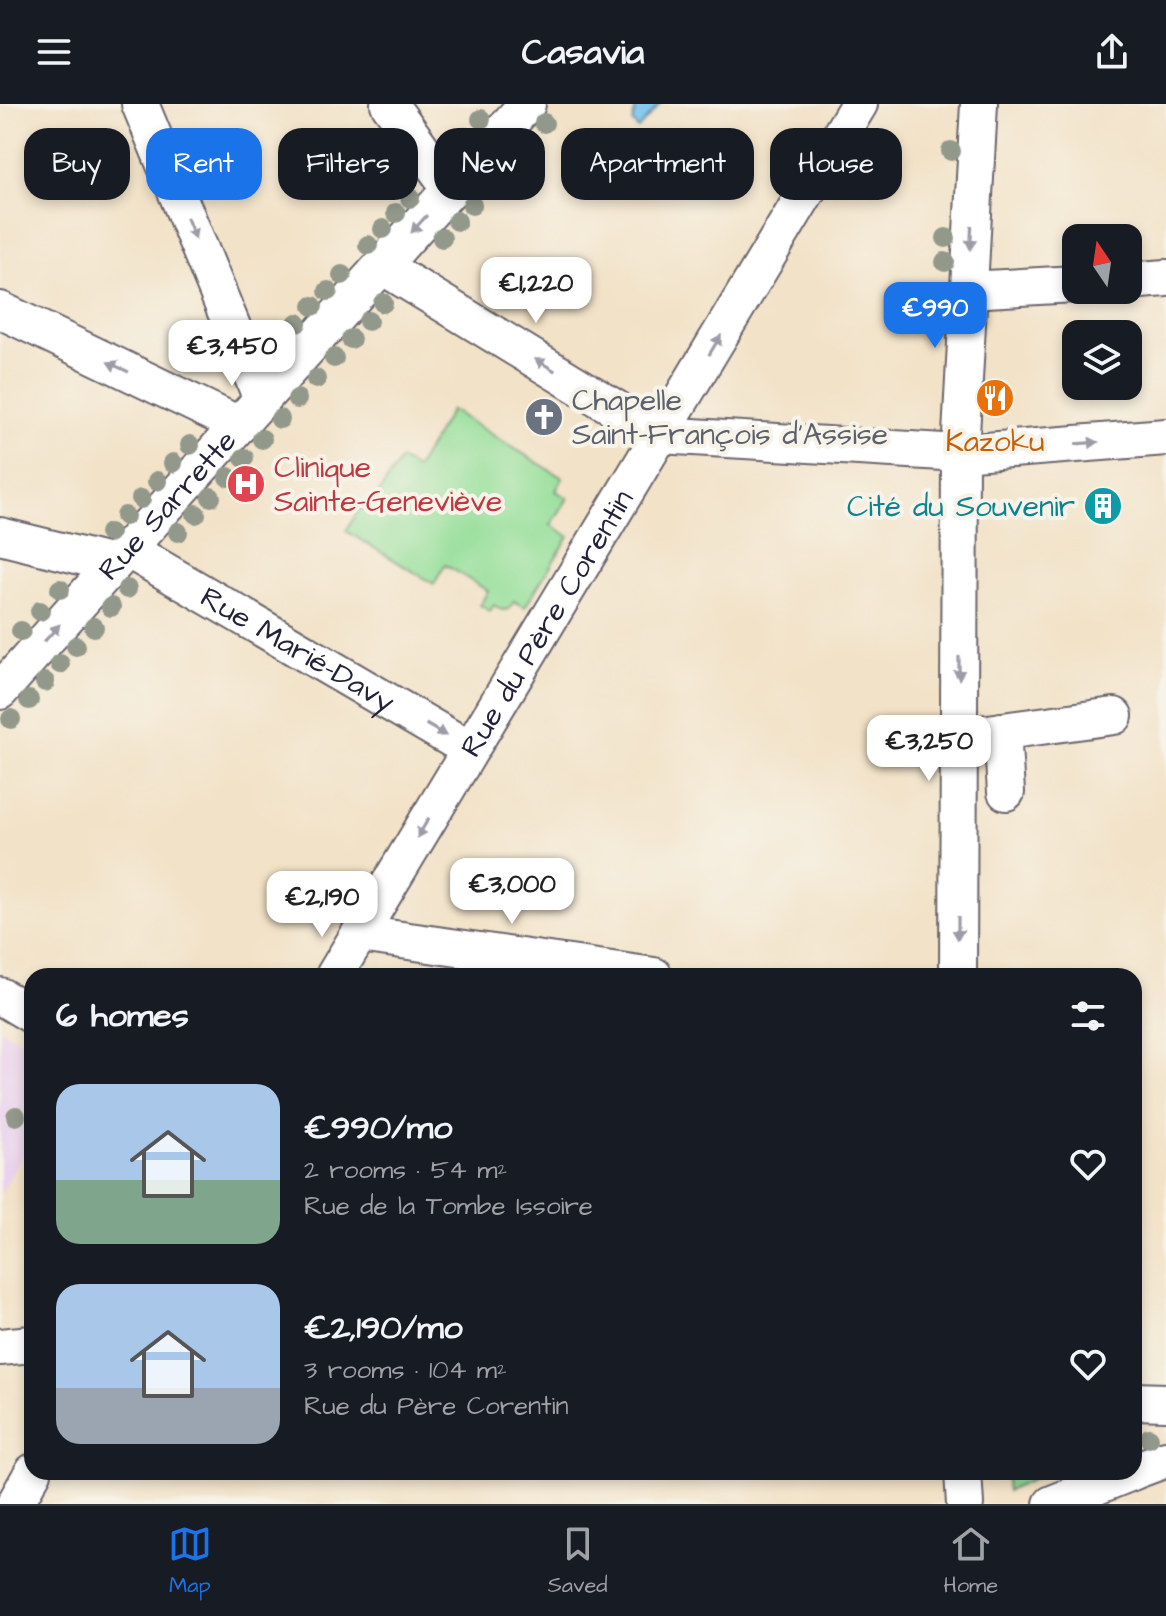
<!DOCTYPE html>
<meta charset="utf-8">
<style>
body{margin:0;font-family:"Architects Daughter",sans-serif;background:#20242c;color:#f1f3f6;height:100vh;display:flex;flex-direction:column;font-size:30px;white-space:nowrap}
*{box-sizing:border-box;margin:0}
p{font-size:26px;color:#9ea1a6}
.icon{flex:none;width:44px;height:44px;fill:none;stroke:currentColor;stroke-width:2;stroke-linecap:round;stroke-linejoin:round}
.map{position:relative;flex:1;overflow:hidden}
.details{position:absolute;left:24px;top:864px;width:1118px;height:512px;display:flex;flex-direction:column;background:#171b24;border-radius:24px;box-shadow:0 4px 12px #0003}
.details>*{flex:none}
.banner{position:absolute;left:24px;top:24px;width:1118px;height:72px;display:flex;gap:16px}
.needle{width:52px;rotate:347deg}
.tools{position:absolute;left:1062px;top:120px;display:grid;gap:16px}
.tools a{display:grid;place-items:center;width:80px;height:80px;border-radius:16px;background:#171b24;box-shadow:0 4px 12px #0003;font-size:40px}
.price{position:absolute;translate:-50% -68px;padding:0 18px;border-radius:16px;background:#fff;color:#222;font-size:26px;line-height:52px;filter:drop-shadow(0 2px 4px #0008)}
.price::after{content:'';position:absolute;left:50%;top:48px;width:24px;height:18px;margin-left:-12px;background:inherit;clip-path:polygon(0 0,100% 0,50% 100%)}
.price.current{background:#1a73e8;color:#fff}
ul{padding:0;list-style:none}
li{display:flex;align-items:center;gap:24px;height:200px;padding:0 32px}
li span{display:grid;place-items:center;flex:none;width:224px;height:160px;border-radius:24px;color:#555}
li>.icon{margin-inline-start:auto}
span .icon{width:96px;height:96px;fill:#fffc;stroke-width:1}
li b{font-size:34px}
h2{display:flex;justify-content:space-between;align-items:center;height:96px;padding:0 32px;font-size:34px}
.tag{padding:0 28px;border-radius:24px;background:#171b24;box-shadow:0 4px 12px #0003;font-size:28px;line-height:72px}
.tag.current{background:#1a73e8;color:#fff}
header{display:flex;justify-content:space-between;align-items:center;height:104px;padding:0 32px;background:#171b24;font-size:36px;font-weight:700}
.tabs{display:flex;justify-content:space-around;align-items:center;height:112px;border-top:2px solid #363941;background:#171b24;font-size:22px;color:#9ea1a6}
.tabs a{display:grid;justify-items:center;gap:4px}
.tabs .current{color:#1a73e8}
.map>svg:first-child{display:block}
.built{fill:#e9d2ed}
.green{fill:#95df9a;stroke:#5c806a;stroke-width:2}
.water{fill:#72c1ed;stroke:#4a7294;stroke-width:2}
.lines{fill:none;stroke-linecap:round;stroke-linejoin:round}
.minor-casing{stroke:#6b656c;stroke-width:40}
.minor{stroke:#fff;stroke-width:36}
.tree{fill:#92988a}
.oneway{fill:#9c9ca7}
.labels{text-anchor:middle;stroke-width:8;stroke-linejoin:round;paint-order:stroke}
.worship-label{font-size:30px;fill:#5b616d;stroke:#f7f3e8;text-anchor:start}
.food-label{font-size:30px;fill:#c56008;stroke:#f7f3e8}
.health-label{font-size:30px;fill:#be3a42;stroke:#f7f3e8;text-anchor:start}
.street-label{font-size:30px;fill:#22223b;stroke:#f7f3e8}
.culture-label{font-size:30px;fill:#0d838f;stroke:#f7f3e8;text-anchor:end}
</style>
<header><svg class="icon" aria-label="menu" viewBox="0 0 24 24"><path d="M4 6h16M4 12h16M4 18h16"/></svg>Casavia<svg class="icon" aria-label="share" viewBox="0 0 24 24"><path d="M12 15V3M7 8l5-5 5 5M5 13v7h14v-7"/></svg></header>
<div class="map">
<svg width="1166" height="1400" viewBox="0 0 1166 1400">
<rect width="100%" height="100%" fill="#f7f3e8"/>
<filter id="ink" filterUnits="userSpaceOnUse"><feTurbulence type="fractalNoise" baseFrequency=".0125" numOctaves="2"/><feDisplacementMap in="SourceGraphic" scale="16" xChannelSelector="R" yChannelSelector="G"/><feConvolveMatrix kernelMatrix="1 2 1 2 8 2 1 2 1" color-interpolation-filters="sRGB"/></filter>
<filter id="wash" filterUnits="userSpaceOnUse"><feTurbulence type="fractalNoise" baseFrequency=".006" numOctaves="4" result="noise"/><feDisplacementMap in="SourceGraphic" scale="32" xChannelSelector="R" yChannelSelector="G"/><feGaussianBlur stdDeviation="1.8" result="paint"/><feColorMatrix in="noise" values="0 0 0 0 0 0 0 0 0 0 0 0 0 0 0 0 0 1.4 0 .05"/><feComposite in="paint" operator="in"/></filter>
<g filter="url(#wash)">
<rect width="100%" height="100%" fill="#f2e2c7"/>
<path class="built" d="M0,925L32,943V1034L0,1091Z"/>
<path class="green" d="M451,306L563,374L556,387L568,394L551,421L569,432L525,503L514,497L509,505L502,506L494,501L490,507L480,501L488,487L445,461L434,480L346,427L360,404L367,408L400,356L416,365Z
M1005,1368H1049L1007,1387Z"/>
<path class="water" d="M637,0H660L638,25L632,18Z"/>
</g>
<g filter="url(#ink)">
<g class="lines">
<defs>
<g id="minor">
<path d="M140,0L262,295"/>
<path d="M389,0L451,85"/>
<path d="M382,162L659,331L960,349L1166,333"/>
<path d="M1128,177L1166,174"/>
<path d="M968,186L1076,180"/>
<path d="M0,206L239,321"/>
<path d="M0,432L113,460"/>
<path id="s1" d="M127,445L469,645"/>
<path id="s2" d="M0,587L527,0"/>
<path d="M1002,627L1006,688"/>
<path d="M959,633L1114,612"/>
<path d="M360,830L654,872"/>
<path id="s3" d="M334,872L859,0"/>
<path d="M958,872L960,349L979,0"/>
<path d="M0,892L32,911"/>
<path d="M0,1243L32,1240"/>
<path d="M1134,1297L1166,1298"/>
<path d="M1134,1367L1166,1355"/>
<path d="M963,1368L965,1400"/>
<path d="M15,1400L33,1368"/>
<path d="M1052,1400L1132,1368"/>
</g>
</defs>
<use href="#minor" class="minor-casing"/>
<use href="#minor" class="minor"/>
</g>
<g class="tree">
<circle cx="481" cy="15" r="10"/>
<circle cx="544" cy="19" r="10"/>
<circle cx="465" cy="33" r="10"/>
<circle cx="951" cy="47" r="10"/>
<circle cx="517" cy="49" r="10"/>
<circle cx="503" cy="66" r="10"/>
<circle cx="487" cy="83" r="10"/>
<circle cx="410" cy="94" r="10"/>
<circle cx="472" cy="101" r="10"/>
<circle cx="396" cy="109" r="10"/>
<circle cx="457" cy="117" r="10"/>
<circle cx="383" cy="125" r="10"/>
<circle cx="442" cy="134" r="10"/>
<circle cx="946" cy="134" r="10"/>
<circle cx="368" cy="141" r="10"/>
<circle cx="945" cy="158" r="10"/>
<circle cx="342" cy="171" r="10"/>
<circle cx="328" cy="187" r="10"/>
<circle cx="383" cy="199" r="10"/>
<circle cx="313" cy="202" r="10"/>
<circle cx="368" cy="217" r="10"/>
<circle cx="297" cy="219" r="10"/>
<circle cx="351" cy="235" r="10"/>
<circle cx="334" cy="254" r="10"/>
<circle cx="316" cy="275" r="10"/>
<circle cx="297" cy="295" r="10"/>
<circle cx="280" cy="315" r="10"/>
<circle cx="262" cy="335" r="10"/>
<circle cx="190" cy="341" r="10"/>
<circle cx="244" cy="354" r="10"/>
<circle cx="173" cy="359" r="10"/>
<circle cx="228" cy="373" r="10"/>
<circle cx="157" cy="377" r="10"/>
<circle cx="211" cy="393" r="10"/>
<circle cx="141" cy="395" r="10"/>
<circle cx="196" cy="410" r="10"/>
<circle cx="125" cy="412" r="10"/>
<circle cx="178" cy="428" r="10"/>
<circle cx="109" cy="429" r="10"/>
<circle cx="60" cy="485" r="10"/>
<circle cx="127" cy="485" r="10"/>
<circle cx="111" cy="503" r="10"/>
<circle cx="40" cy="507" r="10"/>
<circle cx="94" cy="523" r="10"/>
<circle cx="21" cy="527" r="10"/>
<circle cx="76" cy="542" r="10"/>
<circle cx="60" cy="560" r="10"/>
<circle cx="45" cy="578" r="10"/>
<circle cx="29" cy="596" r="10"/>
<circle cx="11" cy="615" r="10"/>
<circle cx="922" cy="635" r="10"/>
<circle cx="16" cy="1012" r="10"/>
<circle cx="1149" cy="1334" r="10"/>
</g>
<defs><path id="oneway-solid" d="M-6-.8H1V-3.2L6.5 0L1 3.2V.8H-6Z" transform="scale(2)"/></defs>
<g class="oneway">
<use href="#oneway-solid" transform="translate(419 120) rotate(132)"/>
<use href="#oneway-solid" transform="translate(191 124) rotate(68)"/>
<use href="#oneway-solid" transform="translate(971 134) rotate(93)"/>
<use href="#oneway-solid" transform="translate(715 241) rotate(-59)"/>
<use href="#oneway-solid" transform="translate(545 261) rotate(-149)"/>
<use href="#oneway-solid" transform="translate(118 263) rotate(-155)"/>
<use href="#oneway-solid" transform="translate(1087 339) rotate(-4)"/>
<use href="#oneway-solid" transform="translate(52 529) rotate(-48)"/>
<use href="#oneway-solid" transform="translate(959 564) rotate(90)"/>
<use href="#oneway-solid" transform="translate(436 626) rotate(30)"/>
<use href="#oneway-solid" transform="translate(423 724) rotate(120)"/>
<use href="#oneway-solid" transform="translate(958 824) rotate(90)"/>
</g>
</g>
<defs>
<symbol id="restaurant-disc" viewBox="-11 -11 22 22"><circle r="9.5" fill="#e8710a" stroke="#f7f3e8"/><path d="M-5-6h1v4h1v-4h1v4h1v-4h1v5L-1.5 .5V6h-2V.5L-5-1ZM5-6V6H3V1.5H1.5Q1.5-4 5-6Z" fill="#fff"/></symbol>
<symbol id="church-disc" viewBox="-11 -11 22 22"><circle r="9.5" fill="#6b7280" stroke="#f7f3e8"/><path d="M-1.2-6h2.4v3.5h3.3v2.4h-3.3V6h-2.4V-.1h-3.3v-2.4h3.3Z" fill="#fff"/></symbol>
<symbol id="hospital-disc" viewBox="-11 -11 22 22"><circle r="9.5" fill="#e0444e" stroke="#f7f3e8"/><path d="M-5-5h3v3.5h4V-5h3V5h-3V1.5h-4V5h-3Z" fill="#fff"/></symbol>
<symbol id="building-disc" viewBox="-11 -11 22 22"><circle r="9.5" fill="#0f9aa8" stroke="#f7f3e8"/><path d="M-4-6H4V6H1V3H-1V6H-4ZM-2.5-4.3h1.7v1.8h-1.7ZM.8-4.3h1.7v1.8H.8ZM-2.5-1h1.7V.8h-1.7ZM.8-1h1.7V.8H.8Z" fill="#fff"/></symbol>
</defs>
<g fill-rule="evenodd">
<use href="#restaurant-disc" x="973" y="272" width="44" height="44"/>
<use href="#church-disc" x="522" y="291" width="44" height="44"/>
<use href="#hospital-disc" x="224" y="358" width="44" height="44"/>
<use href="#building-disc" x="1081" y="380" width="44" height="44"/>
</g>
<g class="labels">
<g class="worship-label">
<text x="572" y="306">Chapelle<tspan x="572" dy="34">Saint-François d'Assise</tspan></text>
</g>
<g class="food-label">
<text x="995" y="347">Kazoku</text>
</g>
<g class="health-label">
<text x="274" y="373">Clinique<tspan x="274" dy="34">Sainte-Geneviève</tspan></text>
</g>
<g class="street-label">
<text dy="10" stroke="none"><textPath href="#s2" startOffset="250">Rue Sarrette</textPath></text>
<text dy="10" stroke="none"><textPath href="#s3" startOffset="412">Rue du Père Corentin</textPath></text>
<text dy="10" stroke="none"><textPath href="#s1" startOffset="198">Rue Marié-Davy</textPath></text>
</g>
<g class="culture-label">
<text x="1075" y="412">Cité du Souvenir</text>
</g>
</g>
</svg>
<div class="tools">
<a><svg class="needle" viewBox="-14 -14 28 28"><path d="M0-13l5 13h-10z" fill="#e53935"/><path d="M0 13l5-13h-10z" fill="#9ea1a6"/></svg></a>
<a><svg class="icon" aria-label="layers" viewBox="0 0 24 24"><path d="M12 4l9 5-9 5-9-5zM3 14l9 5 9-5"/></svg></a>
</div>
<b class="price" style="left:536px;top:221px">€1,220</b>
<b class="price current" style="left:935px;top:246px">€990</b>
<b class="price" style="left:232px;top:284px">€3,450</b>
<b class="price" style="left:929px;top:679px">€3,250</b>
<b class="price" style="left:512px;top:822px">€3,000</b>
<b class="price" style="left:322px;top:835px">€2,190</b>
<div class="banner">
<a class="tag">Buy</a>
<a class="tag current">Rent</a>
<a class="tag">Filters</a>
<a class="tag">New</a>
<a class="tag">Apartment</a>
<a class="tag">House</a>
</div>
<section class="details">
<h2>6 homes<svg class="icon" aria-label="filters" viewBox="0 0 24 24"><path d="M4 7h16M4 17h16"/><circle cx="9" cy="7" r="2"/><circle cx="15" cy="17" r="2"/></svg></h2>
<ul>
<li><span style="background:linear-gradient(#a9c7e8 60%,#7fa58c 0)"><svg class="icon" aria-label="home" viewBox="0 0 24 24"><path d="M3 11l9-7 9 7M6 9v11h12V9"/></svg></span><div><b>€990/mo</b><p>2 rooms · 54 m²</p><p>Rue de la Tombe Issoire</p></div><svg class="icon" aria-label="heart" viewBox="0 0 24 24"><path d="M12 20l-8-8c-3-5 5-10 8-4 3-6 11-1 8 4z"/></svg></li>
<li><span style="background:linear-gradient(#a9c7e8 65%,#9aa5b1 0)"><svg class="icon" aria-label="home" viewBox="0 0 24 24"><path d="M3 11l9-7 9 7M6 9v11h12V9"/></svg></span><div><b>€2,190/mo</b><p>3 rooms · 104 m²</p><p>Rue du Père Corentin</p></div><svg class="icon" aria-label="heart" viewBox="0 0 24 24"><path d="M12 20l-8-8c-3-5 5-10 8-4 3-6 11-1 8 4z"/></svg></li>
</ul>
</section>
</div>
<nav class="tabs">
<a class="current"><svg class="icon" aria-label="map" viewBox="0 0 24 24"><path d="M3 6l6-2 6 2 6-2v14l-6 2-6-2-6 2zM9 4v14M15 6v14"/></svg>Map</a>
<a><svg class="icon" aria-label="saved" viewBox="0 0 24 24"><path d="M7 4h10v16l-5-4-5 4z"/></svg>Saved</a>
<a><svg class="icon" aria-label="home" viewBox="0 0 24 24"><path d="M3 11l9-7 9 7M6 9v11h12V9"/></svg>Home</a>
</nav>
